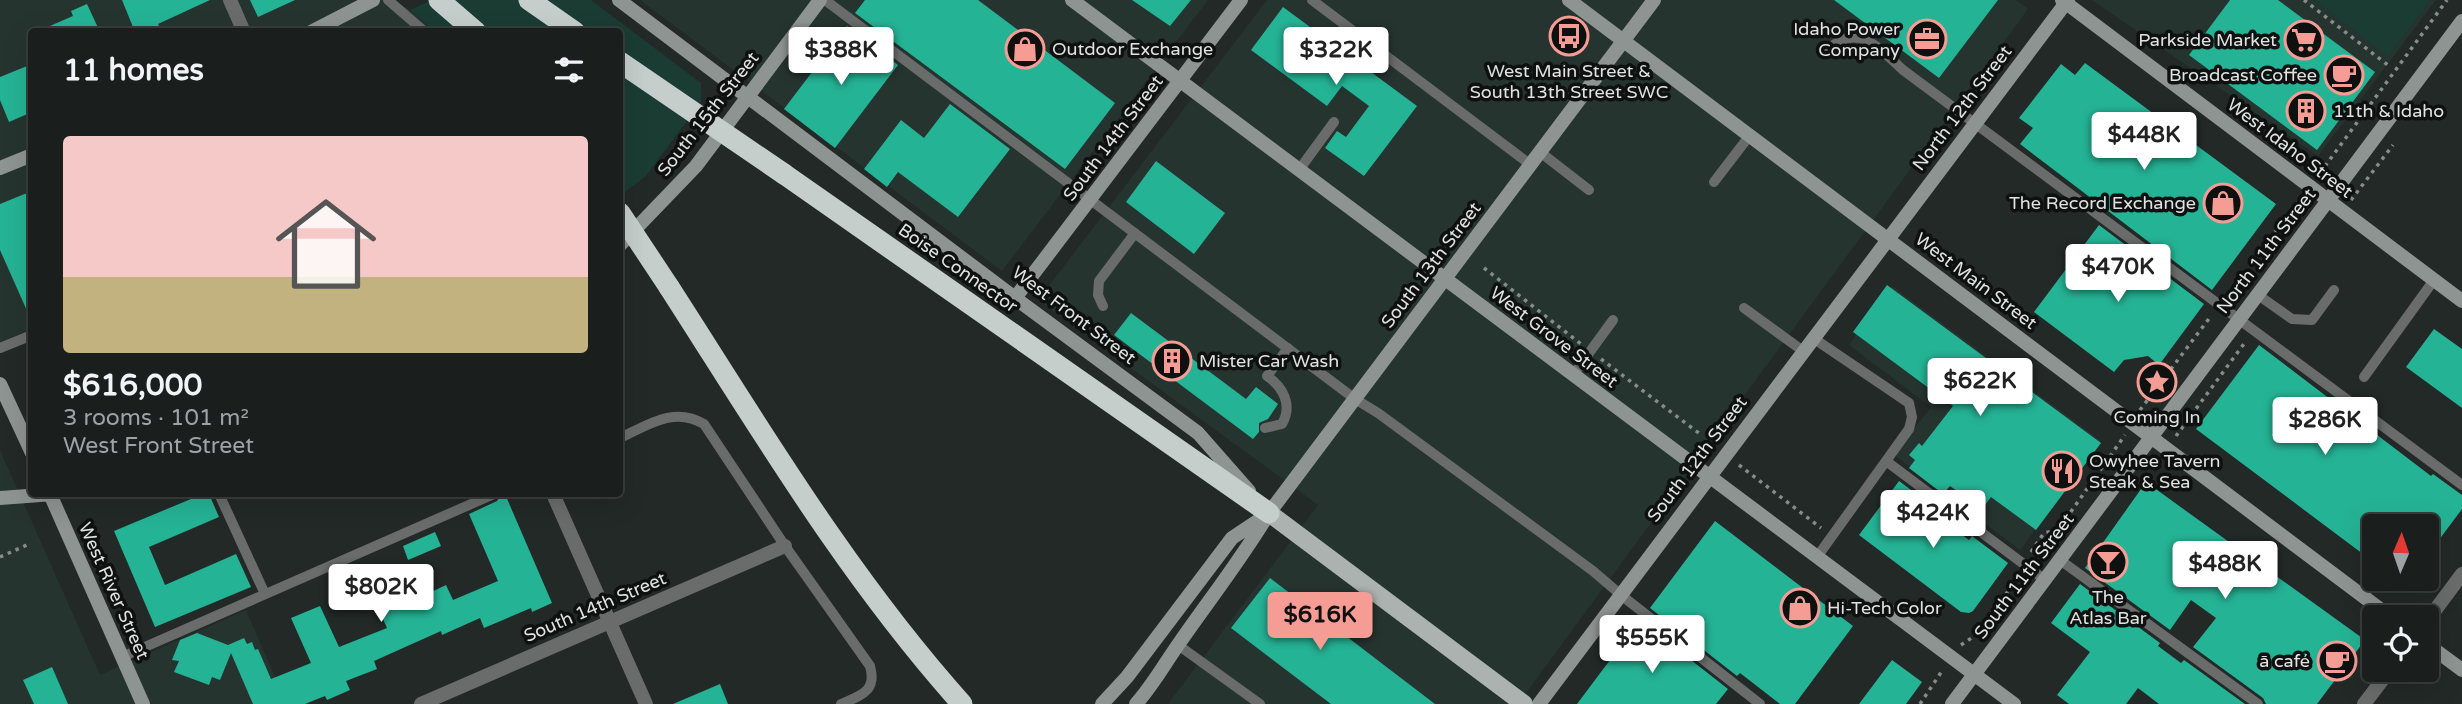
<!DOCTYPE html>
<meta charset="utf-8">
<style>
body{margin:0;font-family:"Varela Round",sans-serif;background:#232726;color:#f1f3f6;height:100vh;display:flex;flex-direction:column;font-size:26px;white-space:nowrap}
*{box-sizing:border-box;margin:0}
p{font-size:23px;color:#9fa2a4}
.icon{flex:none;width:38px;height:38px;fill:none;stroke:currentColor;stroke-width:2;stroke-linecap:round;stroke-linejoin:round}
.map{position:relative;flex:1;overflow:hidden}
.panel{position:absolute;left:28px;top:28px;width:595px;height:469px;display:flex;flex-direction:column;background:#1a1f1d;border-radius:7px;box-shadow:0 7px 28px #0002,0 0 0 2px #383d3b}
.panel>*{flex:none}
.needle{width:46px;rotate:2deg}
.buttons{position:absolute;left:2362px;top:514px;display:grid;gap:14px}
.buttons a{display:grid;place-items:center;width:77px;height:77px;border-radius:7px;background:#1a1f1d;box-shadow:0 7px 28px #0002,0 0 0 2px #383d3b;font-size:35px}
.price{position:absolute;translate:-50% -60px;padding:0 16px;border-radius:7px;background:#fff;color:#222;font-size:23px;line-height:46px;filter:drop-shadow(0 2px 4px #0008)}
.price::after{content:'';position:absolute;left:50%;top:42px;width:21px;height:16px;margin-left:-10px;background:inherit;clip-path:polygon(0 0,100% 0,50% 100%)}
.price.current{background:#f59c95;color:#111}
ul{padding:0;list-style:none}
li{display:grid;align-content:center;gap:14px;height:371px;padding:0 35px}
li+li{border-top:2px solid #383d3b}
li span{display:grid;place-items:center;height:217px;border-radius:7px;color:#555}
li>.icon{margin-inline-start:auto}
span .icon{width:126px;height:126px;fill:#fffc;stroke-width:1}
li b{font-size:30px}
h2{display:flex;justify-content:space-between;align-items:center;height:84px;padding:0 35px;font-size:30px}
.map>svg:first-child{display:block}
.built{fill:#263430}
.green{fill:#1a3c33}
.building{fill:#25b395}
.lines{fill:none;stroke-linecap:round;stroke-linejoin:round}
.path{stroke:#868c8a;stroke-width:3.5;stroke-dasharray:3.5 5;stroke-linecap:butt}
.lane{stroke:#696c6b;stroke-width:10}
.street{stroke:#696c6b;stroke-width:14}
.secondary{stroke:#8e9492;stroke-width:14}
.primary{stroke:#abb2b0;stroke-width:18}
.highway{stroke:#c5cecb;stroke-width:21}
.highway-bridge{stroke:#c5cecb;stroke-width:21}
.labels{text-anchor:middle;stroke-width:7;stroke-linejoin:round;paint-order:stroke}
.poi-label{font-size:18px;fill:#dfe3e2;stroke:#0e1110;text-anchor:end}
.street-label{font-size:18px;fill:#dfe3e2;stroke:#0e1110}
</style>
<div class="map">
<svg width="2462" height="704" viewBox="0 0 2462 704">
<rect width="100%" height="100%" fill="#222927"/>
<path class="built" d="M0,0H393L410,10L435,31L32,32L31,329L0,342Z
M640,0H1208L1002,271Z
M1267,0H2016L2028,9L1518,704H1168L1318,505L1038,300Z
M2092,0H2436L2318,156Z
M1892,286L2101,441L2020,550L1894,455L1931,407L1849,345Z
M0,450L100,675L246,610L287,704H0Z"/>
<path class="green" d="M432,0H591L701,83V102L646,176L620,196V32L435,31L410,10Z
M2314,0H2431L2388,56Z"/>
<path class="building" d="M122,0H210L158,24L162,32H135Z
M250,0H295L258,17Z
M865,0H978L1115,103L1065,169L855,13Z
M1132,0H1191L1170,26Z
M1834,0H1998L1939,78Z
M2230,0H2278L2375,72L2317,150L2189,55Z
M87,4L100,32H36L73,16L71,11Z
M1283,7L1417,106L1364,176L1325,148L1337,131L1346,137L1369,106L1342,86L1327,106L1251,50Z
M847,26L898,65L835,148L784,109Z
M2085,63L2276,204L2212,290L2020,144L2033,128L2019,118L2061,64L2075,75Z
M32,64V112L9,122L0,100V77Z
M950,104L1010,149L958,217L898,172L887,187L864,169L901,120L924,138Z
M1156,161L1225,213L1194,254L1126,202Z
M32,191V322L0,250V204Z
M2099,225L2204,304L2159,365L2148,356L2124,360L2114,372L2034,312Z
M1887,285L2101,443L2036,530L1991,497L1982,509L1950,486L1943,494L1909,468L1915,460L1909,455L1919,443L1922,446L1953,406L1853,332Z
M1131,313L1246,399L1256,387L1278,404L1268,419L1259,423V432L1253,439L1114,335Z
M2434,329L2462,349V408L2406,367Z
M2259,345L2431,476L2433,474L2462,495V509L2427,556V527H2375V563L2196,429Z
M1899,481L1934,507L1930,511L1969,540L1972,536L2008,563L1973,611L1969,613L1961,612L1859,535Z
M2146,482L2365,640L2317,704H2266L2263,698L2193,647L2216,618L2191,600L2170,630L2085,568Z
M203,494H209L219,517L149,547L165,585L236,554L251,587L155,627L114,531Z
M502,494H505L552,603L532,612L531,608L484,628L480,618L442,635L441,631L374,661L377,669L346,681L350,690L327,700L325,696L305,704H253L231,653L220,680L212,677L209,685L174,672L179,661L172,660L180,640L197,633L228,645L244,638L247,644L252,642L255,650L258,649L271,679L311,663L291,618L320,606L339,647L387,628L371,592L394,582L404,605L446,585L453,600L498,581L469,514L497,501Z
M1715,521L1853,626L1795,704H1780L1740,673L1737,676L1650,608Z
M435,532L441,546L408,560L403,546Z
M1270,578L1435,704H1331L1231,628Z
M2080,584L2160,643L2158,646L2181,663L2184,660L2245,704H2159L2138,688L2126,704H2069L2057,695L2090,652L2051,623Z
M1640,620L1728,689L1716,704H1577Z
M1892,660L1922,682L1906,704H1859Z
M52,667L68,704H34L23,680Z
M720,684L728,704H673Z"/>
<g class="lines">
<path class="path" d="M2304,0L2389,66
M2320,173L2447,0
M2351,200L2393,145
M1484,268L1581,344
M2229,293L2300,199
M1601,359L1700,434
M2140,410L2211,316
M2176,436L2246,341
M1739,465L1821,528
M2031,552L2044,533L2058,530L2125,435
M0,557L29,544
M1961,645L1973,637L2019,577
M1920,704L1942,671"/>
<path class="lane" d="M388,0L425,32
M825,0L1355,399L1378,413L1593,571L1621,595L1760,704
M1312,0L1531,165
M1829,49C1858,21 1881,50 1903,70L2462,485
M1540,152L1589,190
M1299,170L1334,122
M1714,182L1750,135
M2258,295L2292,319L2312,320L2334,290
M1103,306L1098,295L1099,281L1135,233
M1744,308L1803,351
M1813,338L1909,403L1912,417L1909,429L1817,557
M0,348L32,335
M1573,375L1613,320
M2364,377L2434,280
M1265,428L1282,424C1293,405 1283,387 1267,376L1288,348
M620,438C648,425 674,406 704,424L785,546L870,666C877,691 862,695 841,704
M1886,461L2045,580
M219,494L265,594
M2060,560L2258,704
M1178,645L1260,704
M122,657L494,494"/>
<path class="street" d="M230,0L244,32
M553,494L646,704
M2427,621L2462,574
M421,704L785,546
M2364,704L2390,670"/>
<path class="secondary" d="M619,0L1015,298L1198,433L1249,491
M1072,0L2014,704
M1569,0L2392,618
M2062,0L2462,301
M311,32L373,0
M0,168L32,155
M620,245L696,166L820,0
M1015,298L1241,0
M0,384L32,453
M50,494L143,704
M0,498L54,494
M2427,644L2462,670
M1102,704L1127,677L1232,538L1265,516
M1136,704C1153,685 1165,663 1180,642C1210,599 1242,558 1269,513L1654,0
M1539,704L2068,0
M1952,704L2462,21"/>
<path class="primary" d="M1269,513L1524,704"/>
<path class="highway" d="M439,0L476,32
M529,0L575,32
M784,174L1269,513
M669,287C761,430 848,577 962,704"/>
<path class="highway-bridge" d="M620,62L784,174
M620,213L669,287"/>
</g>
<defs>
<symbol id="bus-ring" viewBox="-11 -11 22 22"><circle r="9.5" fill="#0e1110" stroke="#f59c95" stroke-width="1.5"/><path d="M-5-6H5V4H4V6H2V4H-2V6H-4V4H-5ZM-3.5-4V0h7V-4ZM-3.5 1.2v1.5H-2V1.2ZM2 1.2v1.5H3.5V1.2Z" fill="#f59c95"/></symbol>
<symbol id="office-ring" viewBox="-11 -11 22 22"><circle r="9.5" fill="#0e1110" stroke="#f59c95" stroke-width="1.5"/><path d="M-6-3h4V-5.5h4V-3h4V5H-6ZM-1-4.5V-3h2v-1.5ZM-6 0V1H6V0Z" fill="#f59c95"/></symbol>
<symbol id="supermarket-ring" viewBox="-11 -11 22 22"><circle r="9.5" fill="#0e1110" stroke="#f59c95" stroke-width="1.5"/><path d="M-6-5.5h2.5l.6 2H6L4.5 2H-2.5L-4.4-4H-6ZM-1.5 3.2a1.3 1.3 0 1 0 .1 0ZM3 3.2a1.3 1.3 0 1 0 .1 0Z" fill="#f59c95"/></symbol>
<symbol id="shop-ring" viewBox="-11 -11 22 22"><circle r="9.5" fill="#0e1110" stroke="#f59c95" stroke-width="1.5"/><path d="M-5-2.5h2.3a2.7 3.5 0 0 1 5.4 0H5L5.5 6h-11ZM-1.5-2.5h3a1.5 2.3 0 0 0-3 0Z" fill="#f59c95"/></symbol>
<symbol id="cafe-ring" viewBox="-11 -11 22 22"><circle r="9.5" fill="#0e1110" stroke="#f59c95" stroke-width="1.5"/><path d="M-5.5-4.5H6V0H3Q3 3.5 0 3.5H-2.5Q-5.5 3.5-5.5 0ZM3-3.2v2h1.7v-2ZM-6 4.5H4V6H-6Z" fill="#f59c95"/></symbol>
<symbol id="building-ring" viewBox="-11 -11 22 22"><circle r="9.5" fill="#0e1110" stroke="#f59c95" stroke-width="1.5"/><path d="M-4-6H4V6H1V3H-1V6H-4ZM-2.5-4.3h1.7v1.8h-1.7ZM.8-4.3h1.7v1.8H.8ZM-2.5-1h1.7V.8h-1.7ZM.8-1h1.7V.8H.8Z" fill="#f59c95"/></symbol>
<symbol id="sight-ring" viewBox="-11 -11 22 22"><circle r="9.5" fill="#0e1110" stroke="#f59c95" stroke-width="1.5"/><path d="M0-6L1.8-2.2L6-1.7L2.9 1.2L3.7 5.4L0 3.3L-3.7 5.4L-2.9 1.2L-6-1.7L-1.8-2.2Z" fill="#f59c95"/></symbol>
<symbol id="restaurant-ring" viewBox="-11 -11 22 22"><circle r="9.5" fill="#0e1110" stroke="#f59c95" stroke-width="1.5"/><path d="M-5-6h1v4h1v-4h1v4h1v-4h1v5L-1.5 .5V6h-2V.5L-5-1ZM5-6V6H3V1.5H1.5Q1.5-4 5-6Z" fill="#f59c95"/></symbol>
<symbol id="bar-ring" viewBox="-11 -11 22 22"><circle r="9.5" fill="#0e1110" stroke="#f59c95" stroke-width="1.5"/><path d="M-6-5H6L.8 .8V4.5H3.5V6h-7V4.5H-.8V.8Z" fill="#f59c95"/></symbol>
</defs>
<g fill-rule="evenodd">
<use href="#bus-ring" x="1547" y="14" width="44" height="44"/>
<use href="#office-ring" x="1905" y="17" width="44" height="44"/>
<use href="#supermarket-ring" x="2282" y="18" width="44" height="44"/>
<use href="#shop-ring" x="1003" y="27" width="44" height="44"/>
<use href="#cafe-ring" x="2322" y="53" width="44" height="44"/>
<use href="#building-ring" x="2284" y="89" width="44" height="44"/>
<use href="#shop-ring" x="2201" y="181" width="44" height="44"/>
<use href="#building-ring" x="1150" y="339" width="44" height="44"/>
<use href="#sight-ring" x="2135" y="360" width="44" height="44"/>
<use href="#restaurant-ring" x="2040" y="449" width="44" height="44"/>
<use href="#bar-ring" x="2086" y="540" width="44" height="44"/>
<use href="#shop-ring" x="1778" y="586" width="44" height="44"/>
<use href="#cafe-ring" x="2315" y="639" width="44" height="44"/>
</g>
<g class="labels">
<g class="poi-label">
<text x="1900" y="35">Idaho Power<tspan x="1900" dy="21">Company</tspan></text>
<text x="2277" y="46">Parkside Market</text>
<text x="1052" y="55" text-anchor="start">Outdoor Exchange</text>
<text x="1569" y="77" text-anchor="middle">West Main Street &amp;<tspan x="1569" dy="21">South 13th Street SWC</tspan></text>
<text x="2317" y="81">Broadcast Coffee</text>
<text x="2333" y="117" text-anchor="start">11th &amp; Idaho</text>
<text x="2196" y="209">The Record Exchange</text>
<text x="1199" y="367" text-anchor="start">Mister Car Wash</text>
<text x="2157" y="423" text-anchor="middle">Coming In</text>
<text x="2089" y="467" text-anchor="start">Owyhee Tavern<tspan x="2089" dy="21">Steak &amp; Sea</tspan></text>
<text x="2108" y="603" text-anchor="middle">The<tspan x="2108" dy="21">Atlas Bar</tspan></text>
<text x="1827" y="614" text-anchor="start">Hi-Tech Color</text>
<text x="2310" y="667">ā café</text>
</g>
<g class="street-label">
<text transform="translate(1962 108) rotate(-53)" y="6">North 12th Street</text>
<text transform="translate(708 114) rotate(-52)" y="6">South 15th Street</text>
<text transform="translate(1113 138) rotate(-53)" y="6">South 14th Street</text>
<text transform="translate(2290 148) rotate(37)" y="6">West Idaho Street</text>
<text transform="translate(2266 251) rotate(-53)" y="6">North 11th Street</text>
<text transform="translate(1431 265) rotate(-53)" y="6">South 13th Street</text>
<text transform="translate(958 268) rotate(35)" y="6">Boise Connector</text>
<text transform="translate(1976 281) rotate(37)" y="6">West Main Street</text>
<text transform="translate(1074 315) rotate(37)" y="6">West Front Street</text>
<text transform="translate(1554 337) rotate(37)" y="6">West Grove Street</text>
<text transform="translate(1697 459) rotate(-53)" y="6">South 12th Street</text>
<text transform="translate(2024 576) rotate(-53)" y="6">South 11th Street</text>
<text transform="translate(114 591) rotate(66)" y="6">West River Street</text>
<text transform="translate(595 607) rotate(-23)" y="6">South 14th Street</text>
</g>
</g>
</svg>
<div class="buttons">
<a><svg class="needle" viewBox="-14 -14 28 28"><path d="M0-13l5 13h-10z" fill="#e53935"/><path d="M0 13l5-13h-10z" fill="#9fa2a4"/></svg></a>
<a><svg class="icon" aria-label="locate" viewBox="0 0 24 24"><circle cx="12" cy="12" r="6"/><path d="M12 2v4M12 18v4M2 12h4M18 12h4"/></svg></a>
</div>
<b class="price" style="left:841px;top:87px">$388K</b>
<b class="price" style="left:1336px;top:87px">$322K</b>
<b class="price" style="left:2144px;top:172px">$448K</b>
<b class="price" style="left:2118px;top:304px">$470K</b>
<b class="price" style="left:1980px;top:418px">$622K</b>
<b class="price" style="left:2325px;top:457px">$286K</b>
<b class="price" style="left:1933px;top:550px">$424K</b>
<b class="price" style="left:2225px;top:601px">$488K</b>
<b class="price" style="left:381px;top:624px">$802K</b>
<b class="price current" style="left:1320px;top:652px">$616K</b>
<b class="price" style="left:1652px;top:675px">$555K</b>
<section class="panel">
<h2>11 homes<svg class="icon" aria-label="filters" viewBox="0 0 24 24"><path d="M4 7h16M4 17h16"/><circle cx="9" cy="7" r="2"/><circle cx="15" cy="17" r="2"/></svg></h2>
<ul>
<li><span style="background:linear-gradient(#f6c9c9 65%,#c2b280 0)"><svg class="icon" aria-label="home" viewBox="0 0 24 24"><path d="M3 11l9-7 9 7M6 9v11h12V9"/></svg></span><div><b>$616,000</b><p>3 rooms · 101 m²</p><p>West Front Street</p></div></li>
</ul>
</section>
</div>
